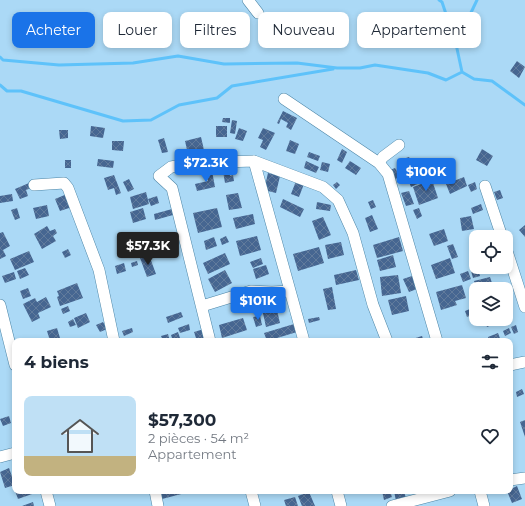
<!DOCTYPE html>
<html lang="fr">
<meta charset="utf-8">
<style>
body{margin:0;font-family:Montserrat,sans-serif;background:#f2f2f3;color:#1f2937;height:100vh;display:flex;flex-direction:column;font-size:15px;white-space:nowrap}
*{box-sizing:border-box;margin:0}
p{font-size:13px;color:#747a83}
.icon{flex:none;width:22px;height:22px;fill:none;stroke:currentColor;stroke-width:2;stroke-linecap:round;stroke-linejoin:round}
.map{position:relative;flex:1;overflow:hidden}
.sheet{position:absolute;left:12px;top:338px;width:501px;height:156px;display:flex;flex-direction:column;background:#fff;border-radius:8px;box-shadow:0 2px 6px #0003}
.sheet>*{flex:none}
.top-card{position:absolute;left:12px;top:12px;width:501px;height:36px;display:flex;gap:8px}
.buttons{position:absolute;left:469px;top:230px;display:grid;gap:8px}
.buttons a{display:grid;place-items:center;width:44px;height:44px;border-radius:8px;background:#fff;box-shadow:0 2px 6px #0003;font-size:20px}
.price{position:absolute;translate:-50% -34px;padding:0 9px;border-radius:4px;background:#1a73e8;color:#fff;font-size:13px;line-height:26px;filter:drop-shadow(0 1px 2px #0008)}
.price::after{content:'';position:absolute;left:50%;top:24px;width:12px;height:9px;margin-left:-6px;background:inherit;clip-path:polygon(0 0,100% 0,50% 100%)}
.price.active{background:#222;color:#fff}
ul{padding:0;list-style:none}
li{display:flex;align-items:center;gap:12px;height:100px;padding:0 12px}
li+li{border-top:1px solid #e0e1e3}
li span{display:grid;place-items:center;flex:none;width:112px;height:80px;border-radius:8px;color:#555}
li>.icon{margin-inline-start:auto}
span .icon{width:48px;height:48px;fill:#fffc;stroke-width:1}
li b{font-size:17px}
h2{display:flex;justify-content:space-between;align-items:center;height:48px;padding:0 12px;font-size:17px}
.pill{padding:0 14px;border-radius:8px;background:#fff;box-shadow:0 2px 6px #0003;font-size:14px;line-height:36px}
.pill.active{background:#1a73e8;color:#fff}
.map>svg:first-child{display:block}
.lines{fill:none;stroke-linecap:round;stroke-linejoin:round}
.stream{stroke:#5ec2fa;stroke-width:3}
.building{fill:url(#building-cross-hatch)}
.street-casing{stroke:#4d86a7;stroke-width:12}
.street{stroke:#fff;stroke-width:11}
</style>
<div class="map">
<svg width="525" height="506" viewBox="0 0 525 506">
<defs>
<pattern id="building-cross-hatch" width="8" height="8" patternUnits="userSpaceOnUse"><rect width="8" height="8" fill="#466691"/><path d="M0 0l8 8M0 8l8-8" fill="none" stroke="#617b9c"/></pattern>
</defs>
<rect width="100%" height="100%" fill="#abd9f6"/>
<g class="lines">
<path class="stream" d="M439,0L442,2L456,44L462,72
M456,44L477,0
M0,57L3,60L59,65L133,63L178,56L224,64L297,63L337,68H360L375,65L428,73L446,80L462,72
M462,72L474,79L492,81L525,105
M0,85L7,91H21L123,121L151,120L179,105L217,98L232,86L333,69"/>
</g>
<path class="building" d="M517,61L525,67L519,78L510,71Z
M283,111L297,118L291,130L286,127L288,123L281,119L279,124L277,123Z
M223,118H230V123L222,122Z
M232,120L237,121L235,134L230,133Z
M91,126L105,128L103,138L90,136Z
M216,126H227V137H216Z
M239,128L247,131L243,141L235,139Z
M263,128L275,133L266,150L260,147L263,140L258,138Z
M59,130H68V138L60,139Z
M201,137L204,150L188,154L185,141Z
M164,138L168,152L162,153L158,140Z
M290,140L299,144L295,154L286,151Z
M112,141H124L123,151L112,150Z
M342,149L347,152L342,163L337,160Z
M482,149L493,156L487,166L476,160Z
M309,152L320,156L318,161L307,157Z
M409,157L413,165L407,168L403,159Z
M98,159L114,161L113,168L97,166Z
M65,160H71V168H65Z
M306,161L319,167L316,173L304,168Z
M350,161L361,168L356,175L345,168Z
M440,161L449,179L442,182L434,164Z
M322,162L330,164L328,172L320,170Z
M418,166L424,181L411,187L409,182L406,184L401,172Z
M395,168L400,177L395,179L390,170Z
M229,170L230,176L233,175L234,181L225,183L223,171Z
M212,171L215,187L197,191L195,184L208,181L206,173Z
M268,173L280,176L276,193L264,190Z
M114,175L121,193L116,195L114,188L108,190L104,178Z
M464,177L467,186L450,194L446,184Z
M129,179L134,189L128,192L123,182Z
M432,180L438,198L419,205L413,187Z
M296,181L304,184L299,197L291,194Z
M337,182L340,185L336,189L333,185Z
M475,182L477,189L471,192L468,185Z
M29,183L31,188L26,190L28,196L20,199L15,189Z
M500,190L503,198L497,200L494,192Z
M409,191L414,204L406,206L401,193Z
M146,192L149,204L133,209L130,197Z
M238,193L242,208L229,210L226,195Z
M12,194L13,201L0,203V196Z
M67,194L72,207L60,211L55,199Z
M157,196L159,203L151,206L148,199Z
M283,199L304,209L300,217L280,207Z
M373,200L376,207L371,209L368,202Z
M317,202L331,205L330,211L316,209Z
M481,204L483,210L473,214L471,208Z
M47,205L49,216L36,219L33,208Z
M17,208L20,218L15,220L11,210Z
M143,208L146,219L133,223L130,212Z
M217,208L222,227L198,233L193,213Z
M419,208L422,216L417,219L413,210Z
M172,209L173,215L155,220L154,214Z
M253,214L255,224L236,229L233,218Z
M372,215L378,229L370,232L365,218Z
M471,216L474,229L462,231L460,218Z
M323,217L331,235L319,240L312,221Z
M525,225V237L519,230Z
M47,226L50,231L55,229L57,233L53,236L56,241L42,249L34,234Z
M444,229L448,241L434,246L429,234Z
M3,232L10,246L3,250L6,256L0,259V233Z
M156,234L162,248L147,254L142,240Z
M226,236L229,242L222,245L220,239Z
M257,236L261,250L240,256L236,241Z
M214,237L217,246L206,250L204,241Z
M399,237L403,251L377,258L373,245Z
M341,242L344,255L328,259L325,245Z
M453,244L458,257L452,259L447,246Z
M319,247L324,263L298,271L293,254Z
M68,249L71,255L65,258L62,252Z
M29,251L34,262L15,270L10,259Z
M225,253L230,264L208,274L203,263Z
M149,255L156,274L147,277L140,258Z
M393,255L396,267L380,271L377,260Z
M261,258L263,264L253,268L250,262Z
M450,258L455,273L436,279L431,265Z
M137,261L138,265L132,267L131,263Z
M124,263L126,271L117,274L115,266Z
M266,265L269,274L256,279L253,269Z
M25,268L29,275L20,279L17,271Z
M478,269L480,276L473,278L471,271Z
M225,270L232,283L215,292L208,279Z
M356,270L359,280L336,285L334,275Z
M468,271L471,279L463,282L460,274Z
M14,272L16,279L5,283L2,276Z
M398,275L401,293L382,296L380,277Z
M412,276L417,289L409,292L403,279Z
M490,277L494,289H476L474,281Z
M77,283L83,298L60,306L57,297L59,296L57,291Z
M462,285L466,298L455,301L457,305L441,310L436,292Z
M332,287L336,309L328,310L323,289Z
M28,288L31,296L23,299L20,291Z
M278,296L280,302L265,306L263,300Z
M406,296L409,311L392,315L388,300Z
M46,297L51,307L38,313L40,318L32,322L23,304L35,298L37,302Z
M68,306L70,311L63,314L61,309Z
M276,306L280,323L266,327L262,309Z
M470,309L472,315L467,317L465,311Z
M181,312L183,317L168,323L166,317Z
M86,313L90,322L78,328L74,318Z
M260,316L262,325L256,327L253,317Z
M319,317L320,320L309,323L308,319Z
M243,318L247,330L222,338L219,325Z
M73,319L76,325L70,327L68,322Z
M484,319H494L496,323L487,327Z
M103,322L107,329L100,332L96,325Z
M189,324L190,330L180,333L178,328Z
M294,324L297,332L267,341L264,333Z
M516,325L518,332L514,334L511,327Z
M57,328L60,338L50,341L47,331Z
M132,328L133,332L124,336L122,331Z
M509,328L511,333L505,336L503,331Z
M204,329L208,341H197L194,332Z
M178,332L181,341H173L171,335Z
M498,333L501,341H489L488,337Z
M168,334L170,341H163L161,336Z
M422,336L424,341H406Z
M522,389L524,394L517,397L516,392Z
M9,416L11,423L3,426L0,419Z
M525,420V437L520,422Z
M9,468L15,485L5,488L0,472Z
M517,486L522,499L512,503L507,491Z
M15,491H31L32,494L18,499Z
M160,491H189V492L162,499Z
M382,491H390L392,497L384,500Z
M394,491H404L406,499L396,501Z
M309,492L315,506H302L298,496Z
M295,497L298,506H286L284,500Z
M33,502L34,506H22Z"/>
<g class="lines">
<defs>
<path id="street" d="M248,0L258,13
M284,99L379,163
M399,145L383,157L379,163L388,174L437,341
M254,161L304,341
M34,185L64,183L68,188L99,270L114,341
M485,186L502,237
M506,248L525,307
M0,305L15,365
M202,306L251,291L272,292L290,291
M210,341L172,188L159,176L171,167L192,163L254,161L323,187L338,200L353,233L373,305L387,341
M510,365L525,362
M0,457L15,453
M510,480L525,478
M46,491L50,506
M155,491L158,506
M251,491L255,506
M337,491L341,506
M480,491L484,506
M392,506L450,491"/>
</defs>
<use href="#street" class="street-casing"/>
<use href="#street" class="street"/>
</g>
</svg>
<div class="buttons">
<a><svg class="icon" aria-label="locate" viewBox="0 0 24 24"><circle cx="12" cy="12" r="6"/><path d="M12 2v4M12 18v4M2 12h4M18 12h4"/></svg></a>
<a><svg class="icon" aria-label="layers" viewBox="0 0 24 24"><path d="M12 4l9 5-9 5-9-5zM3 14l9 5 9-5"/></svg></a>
</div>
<b class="price" style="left:206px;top:183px">$72.3K</b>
<b class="price" style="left:426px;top:192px">$100K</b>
<b class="price active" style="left:148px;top:266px">$57.3K</b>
<b class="price" style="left:258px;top:321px">$101K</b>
<div class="top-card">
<a class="pill active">Acheter</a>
<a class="pill">Louer</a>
<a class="pill">Filtres</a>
<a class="pill">Nouveau</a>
<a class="pill">Appartement</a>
</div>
<section class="sheet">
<h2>4 biens<svg class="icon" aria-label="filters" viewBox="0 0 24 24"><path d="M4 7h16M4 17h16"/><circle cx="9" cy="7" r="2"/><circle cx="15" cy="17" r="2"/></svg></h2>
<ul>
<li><span style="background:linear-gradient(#bfe0f5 75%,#c2b280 0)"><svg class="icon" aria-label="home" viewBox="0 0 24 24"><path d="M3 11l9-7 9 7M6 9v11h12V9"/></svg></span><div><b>$57,300</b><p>2 pièces · 54 m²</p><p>Appartement</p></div><svg class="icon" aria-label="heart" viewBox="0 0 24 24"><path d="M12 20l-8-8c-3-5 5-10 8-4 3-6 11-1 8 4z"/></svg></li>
</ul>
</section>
</div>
